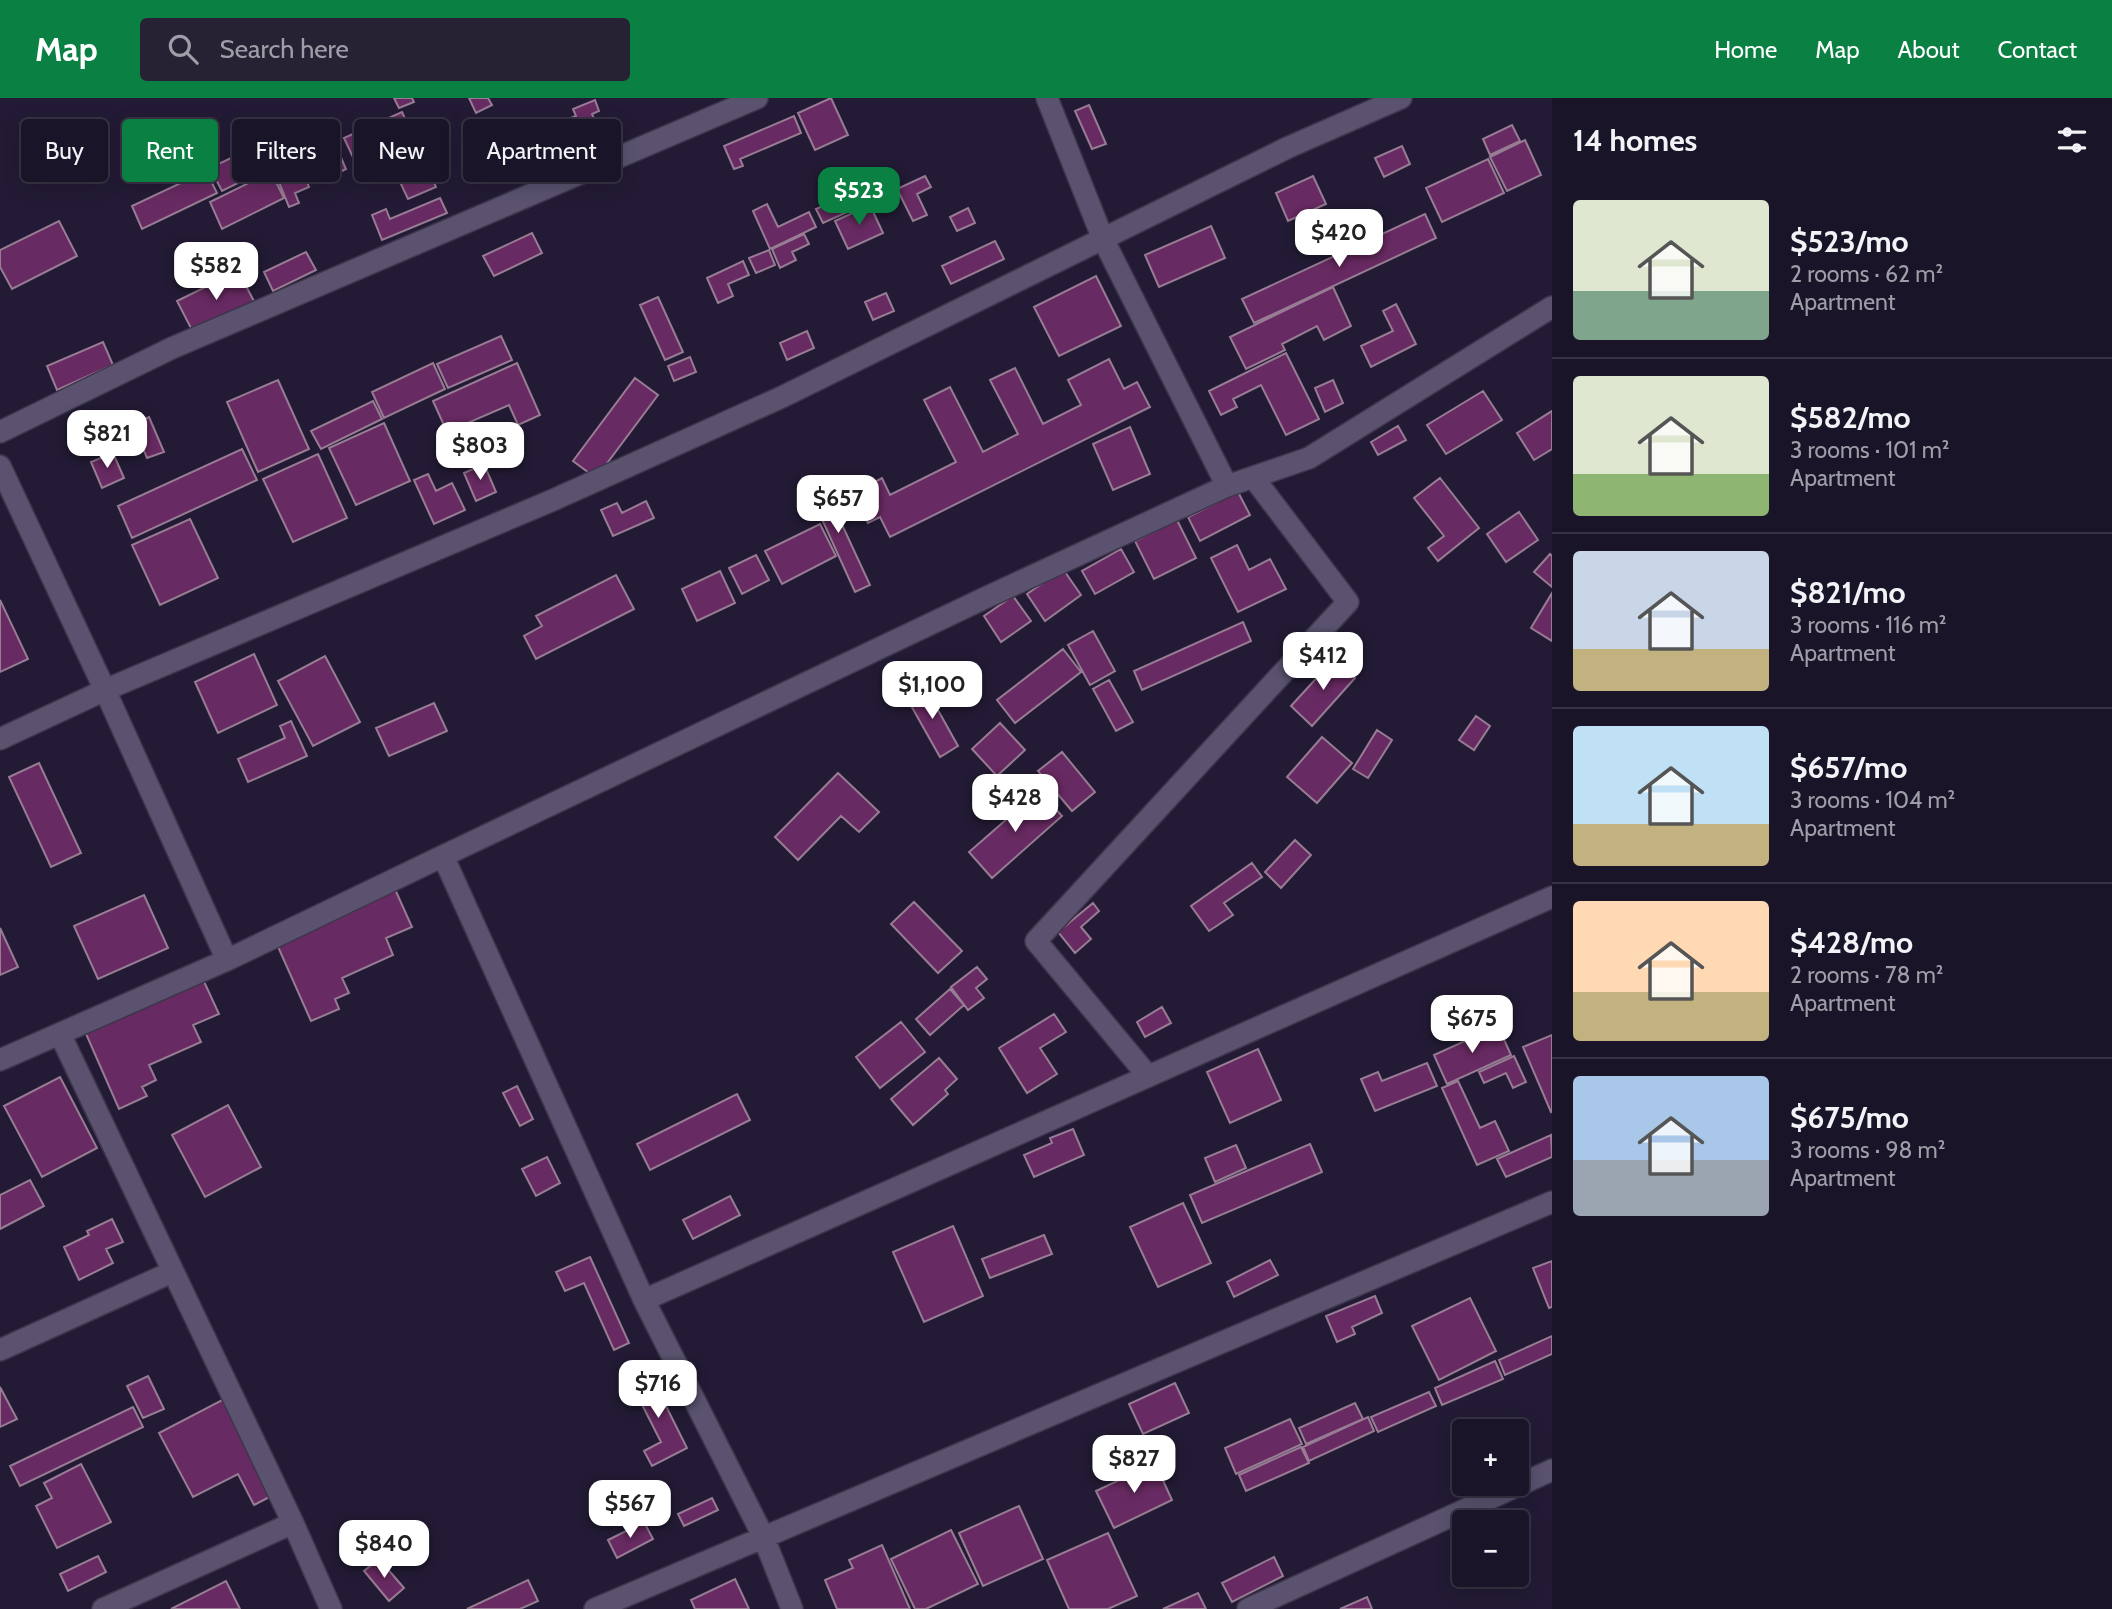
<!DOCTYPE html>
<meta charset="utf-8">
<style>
body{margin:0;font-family:Cabin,sans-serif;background:#272134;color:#f1f3f6;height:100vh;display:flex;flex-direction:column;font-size:26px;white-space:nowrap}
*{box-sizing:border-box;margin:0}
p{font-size:23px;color:#9f9ea8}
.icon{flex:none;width:38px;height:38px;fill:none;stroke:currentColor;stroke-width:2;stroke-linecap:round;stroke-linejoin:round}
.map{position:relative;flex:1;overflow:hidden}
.side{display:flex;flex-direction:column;background:#1a1428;width:560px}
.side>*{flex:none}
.guide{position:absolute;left:21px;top:21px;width:665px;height:63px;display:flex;gap:14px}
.fabs{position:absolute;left:1452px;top:1321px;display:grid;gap:14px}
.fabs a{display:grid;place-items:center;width:77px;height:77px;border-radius:7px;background:#1a1428;box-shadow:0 4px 18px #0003,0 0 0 2px #383345;font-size:35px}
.price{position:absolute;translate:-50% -60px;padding:0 16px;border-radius:14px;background:#fff;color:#222;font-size:23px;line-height:46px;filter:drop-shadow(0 2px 4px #0008)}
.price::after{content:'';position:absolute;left:50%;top:42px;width:21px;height:16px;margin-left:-10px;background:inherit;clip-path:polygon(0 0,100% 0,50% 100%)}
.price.selected{background:#0b8043;color:#fff}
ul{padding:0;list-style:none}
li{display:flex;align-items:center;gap:21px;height:175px;padding:0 21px}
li+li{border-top:2px solid #383345}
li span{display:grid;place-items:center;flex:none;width:196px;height:140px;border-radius:7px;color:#555}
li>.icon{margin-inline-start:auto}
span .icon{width:84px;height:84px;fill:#fffc;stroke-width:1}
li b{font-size:30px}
h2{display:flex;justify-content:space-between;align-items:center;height:84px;padding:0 21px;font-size:30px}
.chip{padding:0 24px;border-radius:7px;background:#1a1428;box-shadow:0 4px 18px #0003,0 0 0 2px #383345;font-size:24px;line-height:63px}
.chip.selected{background:#0b8043;color:#fff}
header{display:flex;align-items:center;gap:42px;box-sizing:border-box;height:98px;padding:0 35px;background:#0b8043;color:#fff}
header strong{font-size:33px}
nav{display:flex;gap:38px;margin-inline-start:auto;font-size:24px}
.search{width:490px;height:63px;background:#272134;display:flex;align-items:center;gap:18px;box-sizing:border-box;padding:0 24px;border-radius:7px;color:#9f9ea8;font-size:26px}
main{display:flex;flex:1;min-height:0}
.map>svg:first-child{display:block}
.building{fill:#682a62;stroke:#977c93;stroke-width:2}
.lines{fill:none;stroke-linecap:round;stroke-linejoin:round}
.minor-casing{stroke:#3d364b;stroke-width:24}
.minor{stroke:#5a526f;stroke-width:21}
</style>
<header>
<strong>Map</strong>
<div class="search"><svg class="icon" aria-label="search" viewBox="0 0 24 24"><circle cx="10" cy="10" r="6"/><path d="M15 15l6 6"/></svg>Search here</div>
<nav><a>Home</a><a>Map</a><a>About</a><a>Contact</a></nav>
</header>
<main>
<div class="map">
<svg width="1552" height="1511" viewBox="0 0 1552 1511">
<rect width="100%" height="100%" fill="#231b35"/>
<path class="building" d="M394,0H412L414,4L399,10Z
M469,0H488L492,7L476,15Z
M831,0L848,37L815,52L798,15Z
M595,2L599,13L592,16L602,39L579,48L568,21L576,18L573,11Z
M1089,7L1106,46L1092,51L1075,13Z
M402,14L436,89L408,101L386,54L357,68L344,40Z
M794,18L801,35L740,61L743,68L734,71L724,48Z
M1512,27L1520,43L1490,57L1483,41Z
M95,35L107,61L60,83L48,57Z
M1525,42L1541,77L1507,93L1490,59Z
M563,44L569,58L545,69L539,56Z
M335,46L346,71L336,76L330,63L303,74L309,89L295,95L299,105L289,109L274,72Z
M288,47L293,58L267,69L262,58Z
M1402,48L1410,66L1384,79L1375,60Z
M233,59L244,82L222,93L210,70Z
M1488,61L1504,95L1442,124L1426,90Z
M206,73L217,95L142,131L132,108Z
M271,74L284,100L222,131L210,104Z
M925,78L931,89L917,96L927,117L913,123L897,91Z
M1313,78L1326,106L1288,123L1276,95Z
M848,97L854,111L823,125L816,111Z
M440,100L447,115L382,142L372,117L386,111L390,121Z
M767,106L778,129L809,114L816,129L770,151L753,113Z
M870,107L883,135L848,151L835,123Z
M968,110L975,125L957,133L950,119Z
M1425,116L1436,140L1254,225L1242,201Z
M59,123L77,158L12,191L0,169V152Z
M1211,128L1225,160L1159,189L1145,157Z
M532,135L542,155L494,178L483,158Z
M804,136L809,146L792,154L796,162L780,170L772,151Z
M995,143L1004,161L951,186L942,168Z
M769,152L775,167L756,175L749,160Z
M306,154L316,172L273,193L264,174Z
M743,163L749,177L728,186L733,198L718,205L707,180Z
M238,173L255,205L194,236L177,203Z
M1096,178L1121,228L1059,258L1034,209Z
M1333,189L1351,228L1324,242L1317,228L1282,246L1285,252L1246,271L1230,239Z
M886,195L894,213L873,222L865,204Z
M658,199L683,254L665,262L640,207Z
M1396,206L1416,246L1371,269L1361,248L1393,233L1383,213Z
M807,233L814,250L787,262L780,245Z
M501,238L512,262L448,290L437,266Z
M103,244L113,267L57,292L47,268Z
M1286,255L1319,321L1286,337L1261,287L1233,301L1237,309L1221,317L1209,293Z
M690,259L696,274L674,283L668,268Z
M1109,261L1124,291L1137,284L1150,309L890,439L880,419L868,425L853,395L882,380L890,397L956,364L924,302L950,289L983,354L1018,336L990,282L1015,270L1043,326L1081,307L1068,282Z
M433,265L445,291L384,320L372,294Z
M517,265L540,317L518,327L509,307L447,334L433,303Z
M635,280L658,297L596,380L573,363Z
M278,282L309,351L258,374L227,304Z
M1333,282L1343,305L1325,314L1315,290Z
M1483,293L1502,322L1446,356L1427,327Z
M373,303L382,321L321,351L311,333Z
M1552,313V351L1534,362L1517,335Z
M149,319L164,354L147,360L133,326Z
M384,325L410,383L356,407L329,350Z
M1398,328L1406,342L1378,357L1371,344Z
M1130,329L1150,376L1113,392L1093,346Z
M242,351L257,382L132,440L118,408Z
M113,355L124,380L102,390L91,364Z
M318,356L347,420L293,444L263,381Z
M484,366L496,394L476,403L464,375Z
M428,376L436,393L452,385L465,412L434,426L414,382Z
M820,379L870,487L855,494L806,386Z
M1440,380L1479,430L1438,463L1428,450L1444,438L1414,400Z
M1238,394L1250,417L1200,443L1188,419Z
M646,403L654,420L613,438L601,412L617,405L622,415Z
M1519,414L1538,442L1506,464L1487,436Z
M190,421L218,480L160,507L132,447Z
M1177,422L1196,460L1154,481L1135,443Z
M820,426L836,458L782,486L765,453Z
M1237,447L1249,472L1270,461L1286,491L1238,514L1211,460Z
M1121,451L1134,474L1095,496L1082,473Z
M1550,456L1552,458V489L1534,474Z
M756,457L769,482L742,496L729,470Z
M1063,471L1081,497L1045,523L1027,496Z
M720,473L735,505L697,523L682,491Z
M616,477L634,511L536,561L524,538L542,528L536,518Z
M1552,495V543L1531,530Z
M1013,498L1031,523L1001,544L984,518Z
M0,502L28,561L0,574Z
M1243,524L1251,543L1142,592L1134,573Z
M1093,533L1115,573L1090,587L1068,547Z
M1063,551L1081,574L1015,625L997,602Z
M254,556L277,607L218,635L195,584Z
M325,558L360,624L313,648L278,583Z
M1334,561L1355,580L1312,628L1291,608Z
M1109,582L1133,624L1116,633L1093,591Z
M924,587L958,648L940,659L905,597Z
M434,605L447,633L389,658L376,630Z
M1476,618L1490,628L1474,652L1459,642Z
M291,623L307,658L248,684L238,661L285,640L280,628Z
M1000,625L1025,652L997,678L972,651Z
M1377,632L1392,642L1368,680L1353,671Z
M1322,639L1352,665L1317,705L1287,679Z
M1062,654L1095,694L1072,713L1038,673Z
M39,665L81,755L51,769L9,679Z
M838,675L879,714L859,734L841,718L798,762L775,739Z
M1039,693L1062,718L992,780L969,754Z
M1295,742L1311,757L1281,790L1265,774Z
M1252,765L1262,779L1224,805L1233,817L1209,833L1191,808Z
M394,789L412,829L386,840L393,857L342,880L349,895L335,901L339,911L311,923L275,842Z
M144,797L168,850L98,881L74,828Z
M914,804L962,853L938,875L891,826Z
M1093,805L1099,813L1081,829L1091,841L1075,855L1058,834Z
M0,830L18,869L0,877Z
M977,869L987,881L976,890L984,900L968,912L951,889Z
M201,877L219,916L193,927L201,944L149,967L156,982L142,989L147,998L119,1011L83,929Z
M950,891L964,907L930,937L916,921Z
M1162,909L1171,925L1145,939L1137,924Z
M1054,916L1066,934L1040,950L1057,976L1027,995L999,950Z
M901,924L925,954L880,990L856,959Z
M1498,928L1511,957L1447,986L1434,957Z
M1552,937V1013L1551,1014L1523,949Z
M1258,951L1281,1002L1230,1025L1207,974Z
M1514,958L1526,984L1513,990L1506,975L1484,985L1479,974Z
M939,960L957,981L945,992L948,996L913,1027L891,1001Z
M1427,965L1437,988L1375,1013L1361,981L1378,974L1382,983Z
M60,979L97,1050L42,1079L4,1008Z
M1458,983L1480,1030L1495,1023L1509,1053L1477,1067L1442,990Z
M517,988L533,1021L520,1028L503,995Z
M737,996L750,1022L650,1072L637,1046Z
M228,1007L261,1069L205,1099L172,1037Z
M1073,1031L1084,1057L1034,1079L1024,1057L1052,1045L1050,1040Z
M1551,1037L1552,1059L1506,1079L1497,1061Z
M1310,1046L1322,1074L1202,1125L1190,1097Z
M1236,1047L1246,1070L1215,1084L1205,1060Z
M547,1059L560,1085L536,1098L522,1071Z
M30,1082L44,1108L0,1131V1097Z
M730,1098L740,1117L693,1141L683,1122Z
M1183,1105L1211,1165L1158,1189L1130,1129Z
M112,1121L123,1144L106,1151L113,1165L79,1182L64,1149L89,1137L87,1133Z
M953,1128L983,1198L924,1224L893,1154Z
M1044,1137L1052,1156L990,1180L982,1161Z
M590,1159L629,1245L614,1252L584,1185L565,1193L556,1174Z
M1270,1162L1278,1177L1234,1199L1227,1184Z
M1552,1163V1209L1549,1210L1533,1170Z
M1375,1198L1382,1215L1352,1229L1355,1236L1337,1244L1326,1218Z
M1470,1200L1496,1253L1439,1282L1412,1228Z
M1552,1238V1256L1505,1277L1499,1262Z
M1495,1263L1503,1281L1442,1307L1435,1290Z
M648,1272L687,1350L652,1368L644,1353L661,1344L629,1281Z
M148,1278L164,1311L143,1320L127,1288Z
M1175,1285L1189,1315L1143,1336L1129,1306Z
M0,1289L17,1321L0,1329Z
M1429,1294L1436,1308L1378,1334L1371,1319Z
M226,1300L277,1395L254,1407L238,1376L193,1399L159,1335Z
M1355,1305L1363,1321L1306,1346L1299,1330Z
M133,1309L143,1329L20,1388L10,1368Z
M1368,1319L1374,1333L1309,1363L1303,1349Z
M1290,1321L1302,1346L1236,1376L1225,1350Z
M1301,1349L1309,1365L1246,1393L1239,1377Z
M1155,1365L1172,1402L1114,1430L1096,1393Z
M81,1366L111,1424L57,1450L36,1408L52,1400L44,1385Z
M712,1400L718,1412L684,1428L678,1416Z
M1019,1408L1043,1461L983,1488L959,1435Z
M644,1424L653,1441L617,1460L608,1442Z
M951,1432L978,1486L926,1511H915L891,1461Z
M1108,1435L1137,1498L1108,1511H1069L1047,1462Z
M882,1447L910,1511H837L825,1482L853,1470L849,1462Z
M98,1458L106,1474L68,1493L60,1476Z
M1274,1459L1283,1478L1232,1504L1222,1485Z
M379,1461L404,1490L389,1503L364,1473Z
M735,1481L749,1511H695L691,1502Z
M528,1482L538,1503L520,1511H467Z
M226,1483L240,1511H171Z
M1198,1495L1206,1511H1163Z
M1367,1499L1372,1511H1340Z"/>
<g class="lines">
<defs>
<path id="minor" d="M1047,0L1103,141L1227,388
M0,334L172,250L757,0
M0,368L105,592L227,862
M0,641L105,592L553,402L782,299L1289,49L1401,0
M443,758L987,499L1227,388L1309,360L1552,209
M60,936L293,1425L331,1511
M0,962L227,862L443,758L644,1202L763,1438L792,1511
M1148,978L1036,843L1348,504L1253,379
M644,1202L1552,799
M0,1252L172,1174
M103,1511L293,1425
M595,1511L1552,1104
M1248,1511L1552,1372"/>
</defs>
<use href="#minor" class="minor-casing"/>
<use href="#minor" class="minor"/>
</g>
</svg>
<div class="fabs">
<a>+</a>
<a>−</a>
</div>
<b class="price selected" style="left:859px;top:129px">$523</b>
<b class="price" style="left:1339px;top:171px">$420</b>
<b class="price" style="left:216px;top:204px">$582</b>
<b class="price" style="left:107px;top:372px">$821</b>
<b class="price" style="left:480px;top:384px">$803</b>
<b class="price" style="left:838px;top:437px">$657</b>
<b class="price" style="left:1323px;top:594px">$412</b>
<b class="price" style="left:932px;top:623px">$1,100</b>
<b class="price" style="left:1015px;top:736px">$428</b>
<b class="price" style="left:1472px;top:957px">$675</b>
<b class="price" style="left:658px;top:1322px">$716</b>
<b class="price" style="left:1134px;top:1397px">$827</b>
<b class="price" style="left:630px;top:1442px">$567</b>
<b class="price" style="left:384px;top:1482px">$840</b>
<div class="guide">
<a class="chip">Buy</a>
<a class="chip selected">Rent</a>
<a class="chip">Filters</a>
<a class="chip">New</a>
<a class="chip">Apartment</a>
</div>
</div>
<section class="side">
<h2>14 homes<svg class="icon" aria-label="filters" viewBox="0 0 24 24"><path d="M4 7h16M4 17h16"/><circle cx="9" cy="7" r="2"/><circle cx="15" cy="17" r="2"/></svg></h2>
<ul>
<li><span style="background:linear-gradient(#dfe7d0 65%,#7fa58c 0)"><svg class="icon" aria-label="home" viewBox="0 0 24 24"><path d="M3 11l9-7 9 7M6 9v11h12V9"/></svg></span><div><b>$523/mo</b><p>2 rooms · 62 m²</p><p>Apartment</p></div></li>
<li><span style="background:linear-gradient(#dfe7d0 70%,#8fb573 0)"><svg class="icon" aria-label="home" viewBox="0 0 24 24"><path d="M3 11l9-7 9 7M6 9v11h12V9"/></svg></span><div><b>$582/mo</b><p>3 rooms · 101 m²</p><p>Apartment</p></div></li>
<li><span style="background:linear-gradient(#c9d6e8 70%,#c2b280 0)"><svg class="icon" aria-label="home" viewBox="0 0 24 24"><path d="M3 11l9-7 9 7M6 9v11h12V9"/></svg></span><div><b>$821/mo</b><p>3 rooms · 116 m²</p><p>Apartment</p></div></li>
<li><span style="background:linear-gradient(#bfe0f5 70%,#c2b280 0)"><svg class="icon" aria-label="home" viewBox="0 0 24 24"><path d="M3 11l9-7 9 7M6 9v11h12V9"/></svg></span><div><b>$657/mo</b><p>3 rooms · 104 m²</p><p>Apartment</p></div></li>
<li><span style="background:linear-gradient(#ffd9b3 65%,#c2b280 0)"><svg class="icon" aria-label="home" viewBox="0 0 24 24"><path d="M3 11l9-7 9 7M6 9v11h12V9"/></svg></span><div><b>$428/mo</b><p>2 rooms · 78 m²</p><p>Apartment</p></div></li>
<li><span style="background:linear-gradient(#a9c7e8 60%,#9aa5b1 0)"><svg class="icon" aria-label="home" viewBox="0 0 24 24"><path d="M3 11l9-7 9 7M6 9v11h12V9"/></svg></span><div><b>$675/mo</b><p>3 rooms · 98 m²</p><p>Apartment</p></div></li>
</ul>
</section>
</main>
